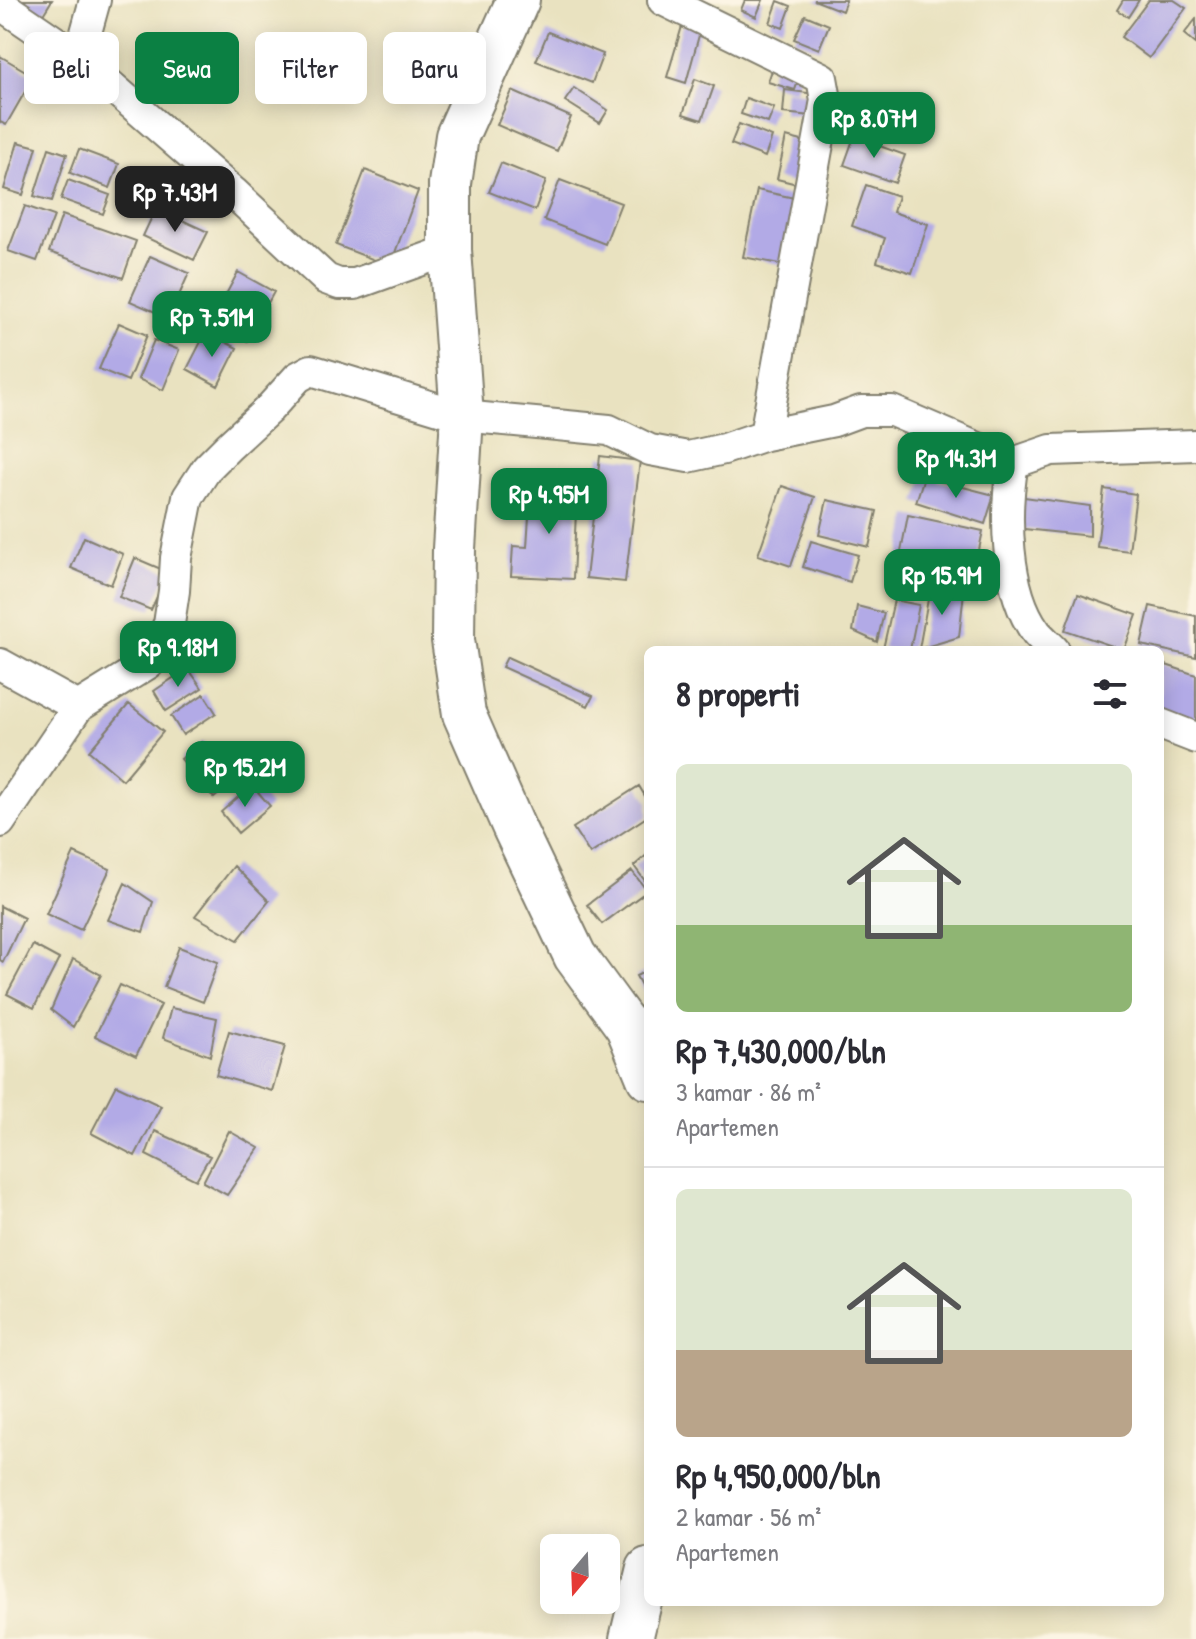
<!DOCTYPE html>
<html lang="id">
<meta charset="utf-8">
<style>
body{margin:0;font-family:"Patrick Hand",sans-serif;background:#f7f7f7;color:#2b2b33;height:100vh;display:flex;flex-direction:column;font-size:30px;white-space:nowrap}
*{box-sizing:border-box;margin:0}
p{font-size:26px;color:#7c7c81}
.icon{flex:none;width:44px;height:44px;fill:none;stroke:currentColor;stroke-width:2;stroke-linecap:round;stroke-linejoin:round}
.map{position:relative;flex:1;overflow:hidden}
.drawer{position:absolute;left:644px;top:646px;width:520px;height:960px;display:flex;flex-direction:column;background:#fff;border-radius:12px;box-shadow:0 4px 20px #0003}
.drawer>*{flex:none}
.banner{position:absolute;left:24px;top:32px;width:500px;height:72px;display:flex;gap:16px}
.needle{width:52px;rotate:199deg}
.controls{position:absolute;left:540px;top:1534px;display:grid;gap:16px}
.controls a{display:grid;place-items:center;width:80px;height:80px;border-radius:12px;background:#fff;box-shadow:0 4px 20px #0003;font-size:40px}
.price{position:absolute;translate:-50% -68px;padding:0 18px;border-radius:16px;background:#0b8043;color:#fff;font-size:26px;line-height:52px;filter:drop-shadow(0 2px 4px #0008)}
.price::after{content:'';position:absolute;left:50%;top:48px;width:24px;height:18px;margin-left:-12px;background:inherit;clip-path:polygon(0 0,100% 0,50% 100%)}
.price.selected{background:#222;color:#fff}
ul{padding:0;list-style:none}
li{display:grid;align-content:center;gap:16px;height:424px;padding:0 32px}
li+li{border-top:2px solid #e1e1e2}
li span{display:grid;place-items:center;height:248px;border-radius:12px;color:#555}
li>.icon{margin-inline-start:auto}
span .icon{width:144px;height:144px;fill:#fffc;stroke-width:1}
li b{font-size:34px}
h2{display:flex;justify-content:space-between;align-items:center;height:96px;padding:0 32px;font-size:34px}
.chip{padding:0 28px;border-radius:12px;background:#fff;box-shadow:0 4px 20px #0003;font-size:28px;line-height:72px}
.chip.selected{background:#0b8043;color:#fff}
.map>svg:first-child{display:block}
.building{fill:#b2aae6}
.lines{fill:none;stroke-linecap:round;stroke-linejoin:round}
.street-casing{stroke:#827f6e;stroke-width:34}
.secondary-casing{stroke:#827f6e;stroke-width:46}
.street{stroke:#fff;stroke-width:30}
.secondary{stroke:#fff;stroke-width:42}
</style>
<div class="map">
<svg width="1196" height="1639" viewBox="0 0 1196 1639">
<rect width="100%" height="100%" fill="#fcf5e5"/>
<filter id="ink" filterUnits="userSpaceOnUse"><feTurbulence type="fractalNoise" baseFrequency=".0125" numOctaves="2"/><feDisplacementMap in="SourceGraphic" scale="16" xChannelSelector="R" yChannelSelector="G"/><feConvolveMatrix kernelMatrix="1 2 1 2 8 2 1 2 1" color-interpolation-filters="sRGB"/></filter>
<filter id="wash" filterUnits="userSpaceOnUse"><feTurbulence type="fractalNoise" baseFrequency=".006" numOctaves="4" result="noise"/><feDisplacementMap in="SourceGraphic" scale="32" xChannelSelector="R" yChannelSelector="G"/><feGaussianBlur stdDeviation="1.8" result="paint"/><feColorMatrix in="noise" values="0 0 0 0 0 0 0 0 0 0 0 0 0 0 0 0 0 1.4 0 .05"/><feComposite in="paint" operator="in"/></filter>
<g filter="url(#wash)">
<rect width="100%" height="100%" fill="#e9e2c0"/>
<g id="blocks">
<path class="building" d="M10,0H52L41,18Z
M745,0H763L756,17L741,10Z
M814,0H846L842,11Z
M1123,0H1139L1128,17L1117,10Z
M1149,0H1174L1186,8L1149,58L1121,37Z
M778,1L791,6L783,28L770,23Z
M805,15L829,25L819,49L794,39Z
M1196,19V44L1184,34Z
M683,23L701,28L686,83L667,77Z
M548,32L603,54L592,83L536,61Z
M0,56L34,76L6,125L0,122Z
M775,61L802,69L795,90L768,82Z
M695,79L714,86L702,120L683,114Z
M574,88L608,110L600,123L565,101Z
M785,90L823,95L821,117L783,113Z
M512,91L571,117L557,151L497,125Z
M746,98L774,108L768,123L741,114Z
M739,124L772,137L765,157L731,144Z
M786,137L810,143L801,185L777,179Z
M854,137L905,155L895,183L844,165Z
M18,142L37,147L23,195L4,189Z
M49,148L67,154L52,201L34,196Z
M79,149L119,164L110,188L70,173Z
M501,163L546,181L535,210L489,192Z
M365,170L418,191L390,266L336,245Z
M68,180L110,195L103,214L61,199Z
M560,180L621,203L605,244L544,220Z
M866,185L898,196L893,212L928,224L912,273L877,262L885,238L852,226Z
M757,190L799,199L785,265L743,257Z
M25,206L54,216L37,261L8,251Z
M156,208L208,232L194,260L143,236Z
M62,215L136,241L123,278L49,252Z
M150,256L189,273L169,318L130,301Z
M238,272L274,292L247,341L211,322Z
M119,323L147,335L128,381L99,369Z
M206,332L237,348L218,386L187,369Z
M154,340L179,350L163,390L138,379Z
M600,456L640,461L625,582L586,578Z
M924,477L994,495L985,524L916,502Z
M531,486L577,489L573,579L511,576L513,546L527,547Z
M782,486L815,497L791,566L758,555Z
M1104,489L1136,494L1129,551L1097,547Z
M1017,496L1090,506V536L1015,528Z
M827,500L877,511L869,547L819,535Z
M908,515L983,531L972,582L898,567Z
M84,537L123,554L111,585L71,568Z
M811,541L858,555L850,582L803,567Z
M135,558L168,572L151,610L119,597Z
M930,588L964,592L959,637L919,649Z
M1078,594L1137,615L1124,650L1065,630Z
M894,600L919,605L910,650L883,649Z
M857,606L884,613L877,642L853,631Z
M1150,606L1196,616V657L1141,645Z
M507,657L593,696L588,706L502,667Z
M1160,663L1196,675V723L1160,711Z
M188,668L202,688L166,711L154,691Z
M204,694L216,713L183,735L171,716Z
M129,704L163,732L123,780L89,751Z
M202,742L235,780L214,798L181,759Z
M252,785L270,806L238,833L221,812Z
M639,786L648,801V816L590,854L573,828Z
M74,853L110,869L81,930L46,914Z
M648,854V885L634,866Z
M234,866L269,901L238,940L195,916Z
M632,871L647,891L602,924L587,905Z
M125,883L153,902L143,932L108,920Z
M0,906L24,918L3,962L0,960Z
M33,945L59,959L34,1008L7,994Z
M179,947L218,962L203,1002L164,987Z
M73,959L101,975L73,1027L51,1010Z
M648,970V998L636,976Z
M120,985L161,1005L136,1056L95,1036Z
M171,1008L217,1018L210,1056L163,1038Z
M229,1031L285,1046L272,1091L216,1075Z
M116,1085L161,1106L135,1156L91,1133Z
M155,1131L210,1156L196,1180L146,1155Z
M229,1131L259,1148L227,1195L203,1182Z"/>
</g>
</g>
<g filter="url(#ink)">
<use href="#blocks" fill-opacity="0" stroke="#827f6e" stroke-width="2"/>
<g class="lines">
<defs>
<path id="street" d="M663,0L822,78L826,100L765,435
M0,4L79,58L233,192L326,279L339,284H355L450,250
M79,58L95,0
M1013,463C1004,512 1005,590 1036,632C1041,638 1048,644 1054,650
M0,664L78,707
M1160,724L1196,738
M0,822L78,707L149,663L169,624L174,591L176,558L188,497L207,468L229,446L268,410L298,377L311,370L462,416L609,430L650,450L688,457L724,449L765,435L834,421L861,411H892L1013,463L1051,450L1196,445"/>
<path id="secondary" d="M518,0L457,136L450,184V250L462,416L454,549L453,640L464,714L514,828L575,956L627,1027L648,1078
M631,1639L648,1569"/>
</defs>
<use href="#street" class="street-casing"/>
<use href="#secondary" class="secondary-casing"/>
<use href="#street" class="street"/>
<use href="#secondary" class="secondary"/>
</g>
</g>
</svg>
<div class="controls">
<a><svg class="needle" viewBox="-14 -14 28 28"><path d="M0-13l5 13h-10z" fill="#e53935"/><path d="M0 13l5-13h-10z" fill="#7c7c81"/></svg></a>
</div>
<b class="price" style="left:874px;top:160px">Rp 8.07M</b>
<b class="price selected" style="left:175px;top:234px">Rp 7.43M</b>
<b class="price" style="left:212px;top:359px">Rp 7.51M</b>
<b class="price" style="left:956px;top:500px">Rp 14.3M</b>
<b class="price" style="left:549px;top:536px">Rp 4.95M</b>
<b class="price" style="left:942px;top:617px">Rp 15.9M</b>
<b class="price" style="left:178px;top:689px">Rp 9.18M</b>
<b class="price" style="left:245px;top:809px">Rp 15.2M</b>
<div class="banner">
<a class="chip">Beli</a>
<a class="chip selected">Sewa</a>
<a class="chip">Filter</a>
<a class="chip">Baru</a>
</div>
<section class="drawer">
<h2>8 properti<svg class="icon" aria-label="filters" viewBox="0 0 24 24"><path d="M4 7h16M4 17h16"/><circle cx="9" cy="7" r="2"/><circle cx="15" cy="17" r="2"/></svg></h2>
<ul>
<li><span style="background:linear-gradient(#dfe7d0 65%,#8fb573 0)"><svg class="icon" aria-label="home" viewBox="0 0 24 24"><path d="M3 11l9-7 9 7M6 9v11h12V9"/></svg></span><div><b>Rp 7,430,000/bln</b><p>3 kamar · 86 m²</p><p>Apartemen</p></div></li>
<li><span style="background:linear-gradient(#dfe7d0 65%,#b9a48a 0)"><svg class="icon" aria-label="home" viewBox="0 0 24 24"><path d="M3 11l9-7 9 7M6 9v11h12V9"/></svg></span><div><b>Rp 4,950,000/bln</b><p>2 kamar · 56 m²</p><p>Apartemen</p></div></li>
</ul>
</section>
</div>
